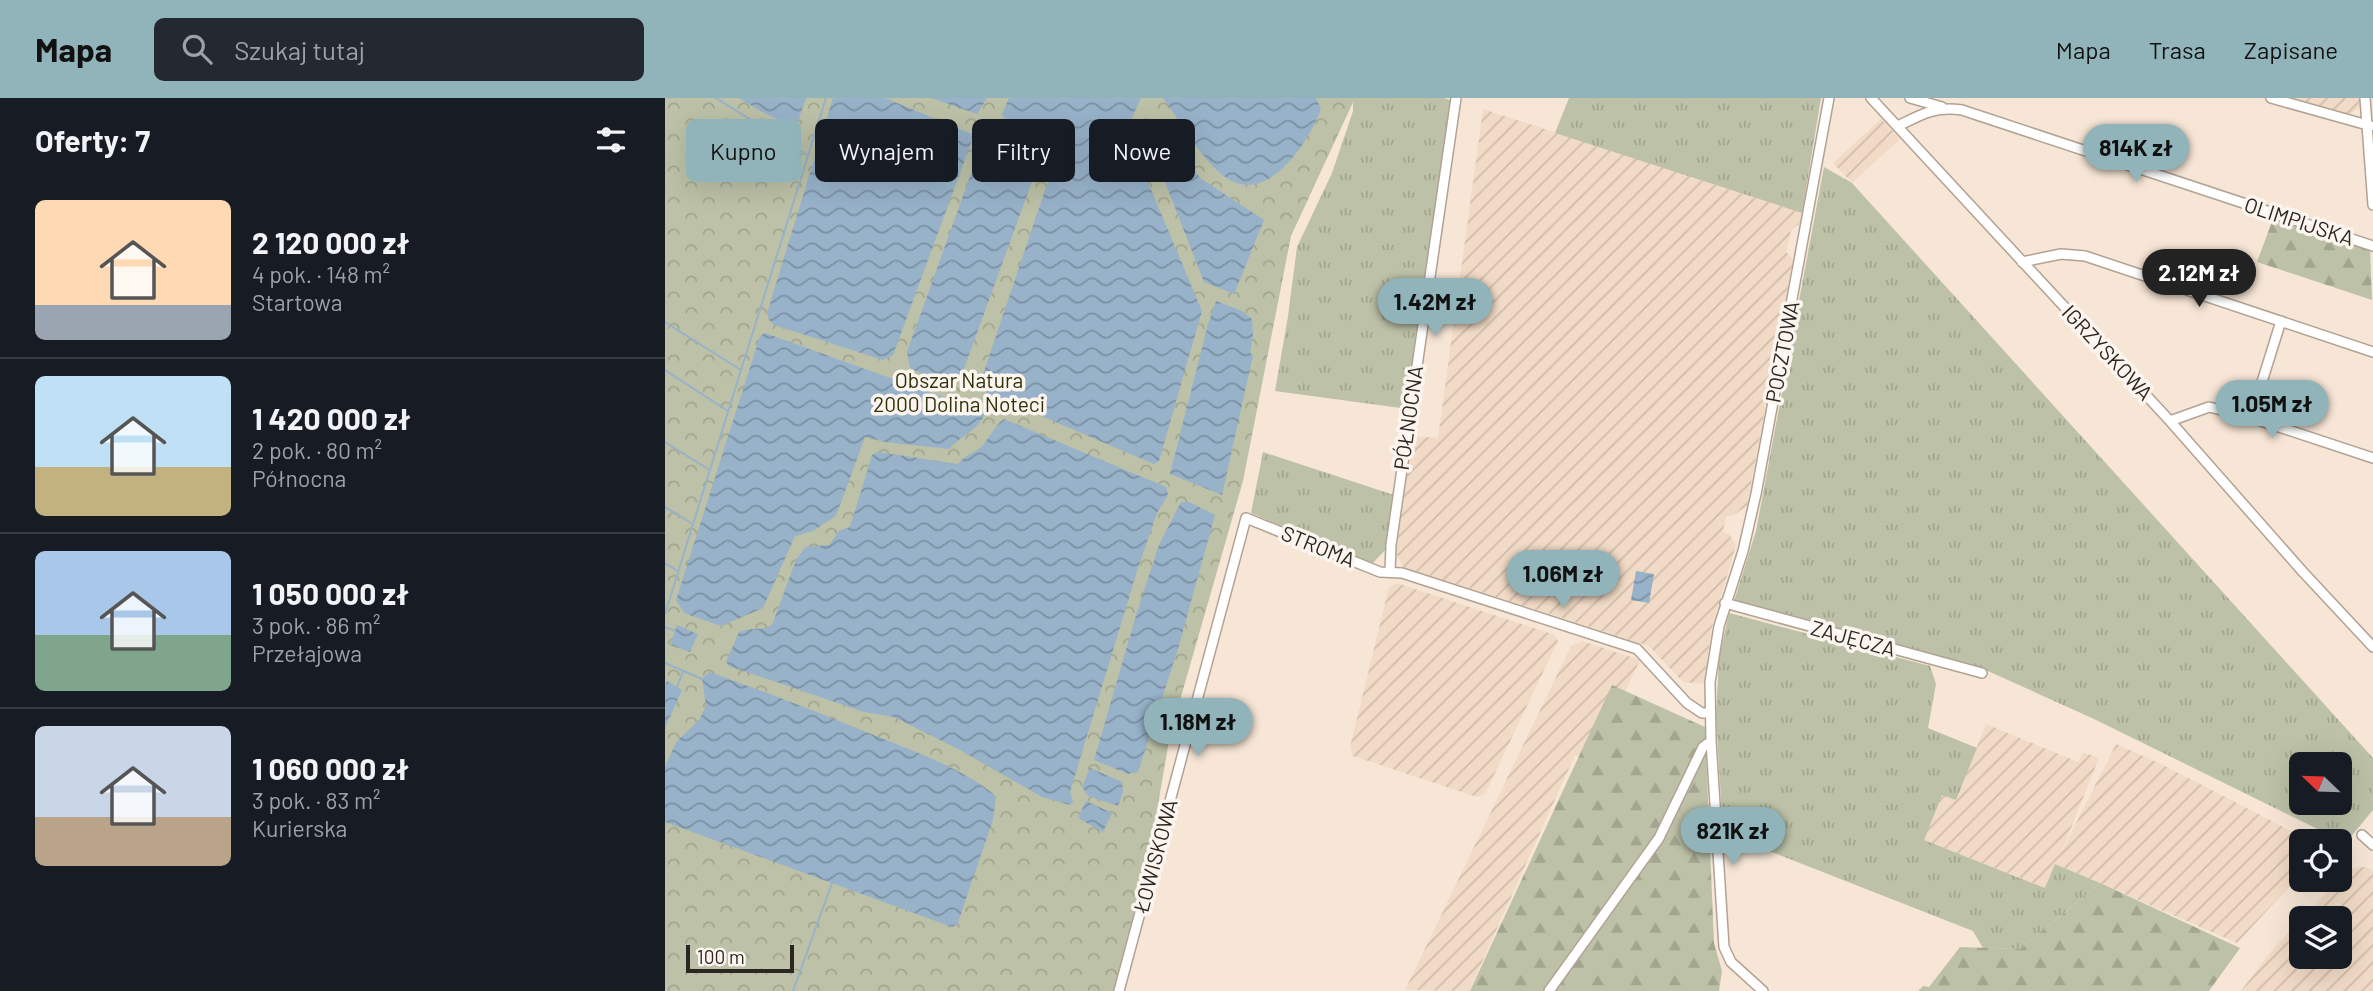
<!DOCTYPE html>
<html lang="pl">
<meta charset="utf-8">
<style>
body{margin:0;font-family:Barlow,sans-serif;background:#242831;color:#f1f3f6;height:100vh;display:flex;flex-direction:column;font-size:26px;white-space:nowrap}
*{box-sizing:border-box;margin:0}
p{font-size:23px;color:#9ea1a6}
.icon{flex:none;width:38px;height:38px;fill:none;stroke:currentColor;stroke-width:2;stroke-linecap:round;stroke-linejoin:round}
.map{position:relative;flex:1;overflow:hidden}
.details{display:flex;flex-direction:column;background:#171b24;width:665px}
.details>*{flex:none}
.hud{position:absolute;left:21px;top:21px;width:665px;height:63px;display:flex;gap:14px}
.needle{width:46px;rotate:293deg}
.tools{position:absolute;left:1624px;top:654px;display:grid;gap:14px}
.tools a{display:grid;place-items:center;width:63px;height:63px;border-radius:10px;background:#171b24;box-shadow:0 7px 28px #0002;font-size:35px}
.scale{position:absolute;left:21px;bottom:18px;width:108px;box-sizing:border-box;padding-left:7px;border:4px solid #2c2620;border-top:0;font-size:19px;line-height:24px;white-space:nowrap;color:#2c2620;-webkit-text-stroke:5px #fcf5ef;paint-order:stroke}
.price{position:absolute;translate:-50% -60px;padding:0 16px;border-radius:24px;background:#91b4ba;color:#111;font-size:23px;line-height:46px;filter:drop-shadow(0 2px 4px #0008)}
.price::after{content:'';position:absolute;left:50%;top:42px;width:21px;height:16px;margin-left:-10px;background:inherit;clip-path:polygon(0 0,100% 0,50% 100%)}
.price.selected{background:#222;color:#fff}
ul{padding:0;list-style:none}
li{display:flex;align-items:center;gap:21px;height:175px;padding:0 35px}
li+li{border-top:2px solid #363941}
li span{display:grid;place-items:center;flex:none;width:196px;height:140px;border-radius:10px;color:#555}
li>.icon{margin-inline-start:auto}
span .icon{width:84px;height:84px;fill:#fffc;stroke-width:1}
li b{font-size:30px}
h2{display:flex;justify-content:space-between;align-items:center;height:84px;padding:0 35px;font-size:30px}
.pill{padding:0 24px;border-radius:10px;background:#171b24;box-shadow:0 7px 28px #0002;font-size:24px;line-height:63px}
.pill.selected{background:#91b4ba;color:#111}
header{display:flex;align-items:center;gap:42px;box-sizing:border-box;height:98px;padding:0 35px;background:#91b4ba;color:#111}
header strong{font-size:33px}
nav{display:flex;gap:38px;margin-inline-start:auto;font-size:24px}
.search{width:490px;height:63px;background:#242831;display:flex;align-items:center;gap:18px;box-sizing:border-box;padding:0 24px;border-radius:10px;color:#9ea1a6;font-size:26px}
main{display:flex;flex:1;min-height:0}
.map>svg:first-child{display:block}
.industrial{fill:url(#industrial-furrows);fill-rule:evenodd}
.grass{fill:url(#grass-tufts);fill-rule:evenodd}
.forest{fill:url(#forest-firs)}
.park{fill:url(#park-crowns)}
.water{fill:url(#water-waves)}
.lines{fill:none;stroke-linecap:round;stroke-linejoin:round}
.stream{stroke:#97b2c9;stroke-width:2}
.street-casing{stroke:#b2a293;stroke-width:12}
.street{stroke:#fff;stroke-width:9}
.labels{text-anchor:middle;stroke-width:7;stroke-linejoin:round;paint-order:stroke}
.street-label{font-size:21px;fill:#2c2620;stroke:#fcf5ef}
.park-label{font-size:21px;fill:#2e3209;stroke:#fcf5ef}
</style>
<header>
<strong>Mapa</strong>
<div class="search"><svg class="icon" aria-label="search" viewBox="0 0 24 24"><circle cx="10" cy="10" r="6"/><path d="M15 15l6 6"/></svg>Szukaj tutaj</div>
<nav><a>Mapa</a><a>Trasa</a><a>Zapisane</a></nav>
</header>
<main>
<section class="details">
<h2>Oferty: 7<svg class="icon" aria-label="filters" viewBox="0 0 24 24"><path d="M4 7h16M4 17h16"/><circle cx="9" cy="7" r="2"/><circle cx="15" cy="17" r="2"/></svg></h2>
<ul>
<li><span style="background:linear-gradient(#ffd9b3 75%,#9aa5b1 0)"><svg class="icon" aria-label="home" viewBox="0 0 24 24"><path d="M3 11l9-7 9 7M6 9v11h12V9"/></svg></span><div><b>2 120 000 zł</b><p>4 pok. · 148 m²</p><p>Startowa</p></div></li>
<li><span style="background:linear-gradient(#bfe0f5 65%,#c2b280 0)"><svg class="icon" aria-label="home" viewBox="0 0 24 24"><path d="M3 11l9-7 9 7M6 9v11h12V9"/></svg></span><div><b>1 420 000 zł</b><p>2 pok. · 80 m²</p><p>Północna</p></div></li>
<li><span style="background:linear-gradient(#a9c7e8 60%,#7fa58c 0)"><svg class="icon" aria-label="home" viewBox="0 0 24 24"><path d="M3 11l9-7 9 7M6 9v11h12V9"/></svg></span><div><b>1 050 000 zł</b><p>3 pok. · 86 m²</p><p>Przełajowa</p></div></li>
<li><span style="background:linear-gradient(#c9d6e8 65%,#b9a48a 0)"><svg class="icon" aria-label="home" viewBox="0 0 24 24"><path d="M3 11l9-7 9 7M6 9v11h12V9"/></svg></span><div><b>1 060 000 zł</b><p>3 pok. · 83 m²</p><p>Kurierska</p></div></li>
</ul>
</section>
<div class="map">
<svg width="1708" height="893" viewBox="0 0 1708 893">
<defs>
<pattern id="industrial-furrows" width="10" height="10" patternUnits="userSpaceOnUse" patternTransform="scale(1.75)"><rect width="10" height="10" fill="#f2dbc6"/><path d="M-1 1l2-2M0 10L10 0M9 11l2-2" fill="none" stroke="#d0bcaa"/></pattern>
<pattern id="grass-tufts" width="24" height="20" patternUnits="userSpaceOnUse" patternTransform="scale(1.75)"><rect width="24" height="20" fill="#bcc1a7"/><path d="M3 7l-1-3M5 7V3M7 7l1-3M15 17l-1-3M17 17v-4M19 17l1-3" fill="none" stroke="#a2a68f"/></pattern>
<pattern id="forest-firs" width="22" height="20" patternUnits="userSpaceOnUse" patternTransform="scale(1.75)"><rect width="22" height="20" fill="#bcc1a7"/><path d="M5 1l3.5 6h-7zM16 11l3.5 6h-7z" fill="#a2a68f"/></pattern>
<pattern id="park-crowns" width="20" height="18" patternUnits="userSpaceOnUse" patternTransform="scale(1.75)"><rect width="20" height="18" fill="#bcc1a7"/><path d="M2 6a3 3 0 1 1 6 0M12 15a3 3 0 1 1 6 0" fill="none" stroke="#a2a68f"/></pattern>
<pattern id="water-waves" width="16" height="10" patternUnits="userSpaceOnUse" patternTransform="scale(1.75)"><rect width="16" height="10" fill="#97b2c9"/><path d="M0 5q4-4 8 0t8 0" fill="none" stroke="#7b91a3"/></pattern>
</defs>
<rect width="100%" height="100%" fill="#f7e6d6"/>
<path class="industrial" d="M1622,0H1694L1695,9L1683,18Z
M818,11L1137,115L1134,126L1126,132L1121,154L1128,161L1082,408L1067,418H1061L1058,434L1064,436L1071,447L1047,529L1039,586L1018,584L984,548L738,469L731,455L747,338L773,340Z
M1216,21L1235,41L1187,85L1168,65Z
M732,485L890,537L893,543L820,696L812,699L688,658L685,649L724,489Z
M917,543L975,562L927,664L910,657L804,893L740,892L906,548Z
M1321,626L1413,664L1418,654L1434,660L1396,755L1451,646L1494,665L1648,744H1636V776L1572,845L1391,766L1381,790L1258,742L1277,696L1291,701Z
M1702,769L1708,773V893H1576L1606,853L1685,770ZM1636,821H1675V859H1636Z"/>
<path class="grass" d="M688,0H779L785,2L743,311L610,293L623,218L632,149L667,75L688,13Z
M904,0H1156L1137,115L890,35Z
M1159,69L1187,85L1708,660V712L1684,741H1673L1429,621L1314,569L1069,503L1091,433ZM1636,667H1675V705H1636Z
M598,354L732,398L723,449L706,467L586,415Z
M1064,515L1265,568L1271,586L1263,630L1312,650L1291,702L1277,697L1259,742L1380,790L1390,766L1435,785L1355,851L1318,850L1308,833L1058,735L1051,618L1054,560Z"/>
<path class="forest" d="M1608,121L1705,150L1707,202L1592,164Z
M947,587L1040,629L1049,845L1057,873L1054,893H805Z
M1435,785L1575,850L1544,893H1253L1258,888L1264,889L1295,849L1355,851Z"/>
<path class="park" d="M0,0H690L626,138L578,383L505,637L480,782L453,893H0Z"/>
<path class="water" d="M74,0H141L131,29L97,14Z
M168,0H220L309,37L228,257L218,262L109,227L104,222L102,215Z
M266,0H322L312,16Z
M344,0H476L461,32L537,213L494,363L489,366L313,291L396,45L362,30L343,27L337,16Z
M498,0H651L656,11C644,43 605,106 563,81C539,66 515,23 498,0Z
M504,31L535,80L599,122L569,196L539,184L484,43Z
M329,34L377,56L296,279C276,284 262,279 245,270L242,254L304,81L322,36Z
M551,203L577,213L587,221L588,238L585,255L588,257L557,397L505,376L543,226Z
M100,235L320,314C315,332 296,337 284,351L220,344L200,339L171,418L148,433L130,438L98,510L56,528L19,515L11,502L95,238Z
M339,321L501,389L503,397L492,415L473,470L405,694L408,704L405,707L377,699L295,652L229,619L199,614L64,568L61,564L74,534C86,529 96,533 107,527L131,462L140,449L164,447L174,433L185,429L207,357L213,354L293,366C300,357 308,356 316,349C325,340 329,328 339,321Z
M516,404H524L550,417L513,551L473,674L463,676L429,662L472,514L494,447Z
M971,473L989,476L984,505L966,502Z
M12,527L33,536L25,554L5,547Z
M44,574C102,594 159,617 216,640C256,656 298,671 331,698L328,722L292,827L287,829L0,724V669L11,644L35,621L41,607L37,581Z
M2,583L17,592L0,630V588Z
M425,670L457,684L458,694L453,708L423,698L417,689Z
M421,703L447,715L438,734L413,720Z"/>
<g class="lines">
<path class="stream" d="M51,0L142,57
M0,224L76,272
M0,272L63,313
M0,344L43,371
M0,409L26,425
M0,465L11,472
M0,516L161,0
M0,529L10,533
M0,565L37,581
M12,589L18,574
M128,893L167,785"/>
<defs>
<path id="street" d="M1206,0L1505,323L1638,474L1708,549
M1245,0L1277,9
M1606,0L1706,28
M1700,0L1708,107
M1233,28C1257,16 1270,8 1297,12L1708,148
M1357,164L1396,156L1420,158L1708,254
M1586,319L1616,223
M1505,323L1544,309L1581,318L1708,360
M725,474L726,447L791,0
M1060,505L1317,575
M1697,737L1708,747
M454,893L581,420L715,474L737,475L972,551L1022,605L1037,615H1044
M884,893L994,740L1038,649L1046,643
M1098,893L1066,864L1059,849L1046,643L1045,584L1054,528L1078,453L1091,396L1164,0"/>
</defs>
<use href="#street" class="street-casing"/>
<use href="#street" class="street"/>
</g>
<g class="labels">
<g class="street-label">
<text transform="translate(1634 124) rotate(18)" y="7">OLIMPIJSKA</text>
<text transform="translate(1118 254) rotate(-79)" y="7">POCZTOWA</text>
<text transform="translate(1442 255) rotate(47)" y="7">IGRZYSKOWA</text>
<text transform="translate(744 320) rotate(-82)" y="7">PÓŁNOCNA</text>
<text transform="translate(653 449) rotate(22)" y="7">STROMA</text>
<text transform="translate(1188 541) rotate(15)" y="7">ZAJĘCZA</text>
<text transform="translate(491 758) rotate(-75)" y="7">ŁOWISKOWA</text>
</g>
<g class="park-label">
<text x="294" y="290">Obszar Natura<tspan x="294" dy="24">2000 Dolina Noteci</tspan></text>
</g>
</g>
</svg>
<div class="tools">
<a><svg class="needle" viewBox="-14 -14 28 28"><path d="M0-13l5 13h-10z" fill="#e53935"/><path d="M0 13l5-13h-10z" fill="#9ea1a6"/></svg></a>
<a><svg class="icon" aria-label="locate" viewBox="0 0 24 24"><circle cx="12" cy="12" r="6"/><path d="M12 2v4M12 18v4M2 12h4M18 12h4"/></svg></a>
<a><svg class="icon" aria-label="layers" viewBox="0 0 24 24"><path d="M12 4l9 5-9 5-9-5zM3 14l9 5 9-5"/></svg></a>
</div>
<div class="scale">100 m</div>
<b class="price" style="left:1471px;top:86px">814K zł</b>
<b class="price selected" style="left:1534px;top:211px">2.12M zł</b>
<b class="price" style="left:770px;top:240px">1.42M zł</b>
<b class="price" style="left:1607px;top:342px">1.05M zł</b>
<b class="price" style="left:898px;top:512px">1.06M zł</b>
<b class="price" style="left:533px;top:660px">1.18M zł</b>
<b class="price" style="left:1068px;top:769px">821K zł</b>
<div class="hud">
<a class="pill selected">Kupno</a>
<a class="pill">Wynajem</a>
<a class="pill">Filtry</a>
<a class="pill">Nowe</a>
</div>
</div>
</main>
